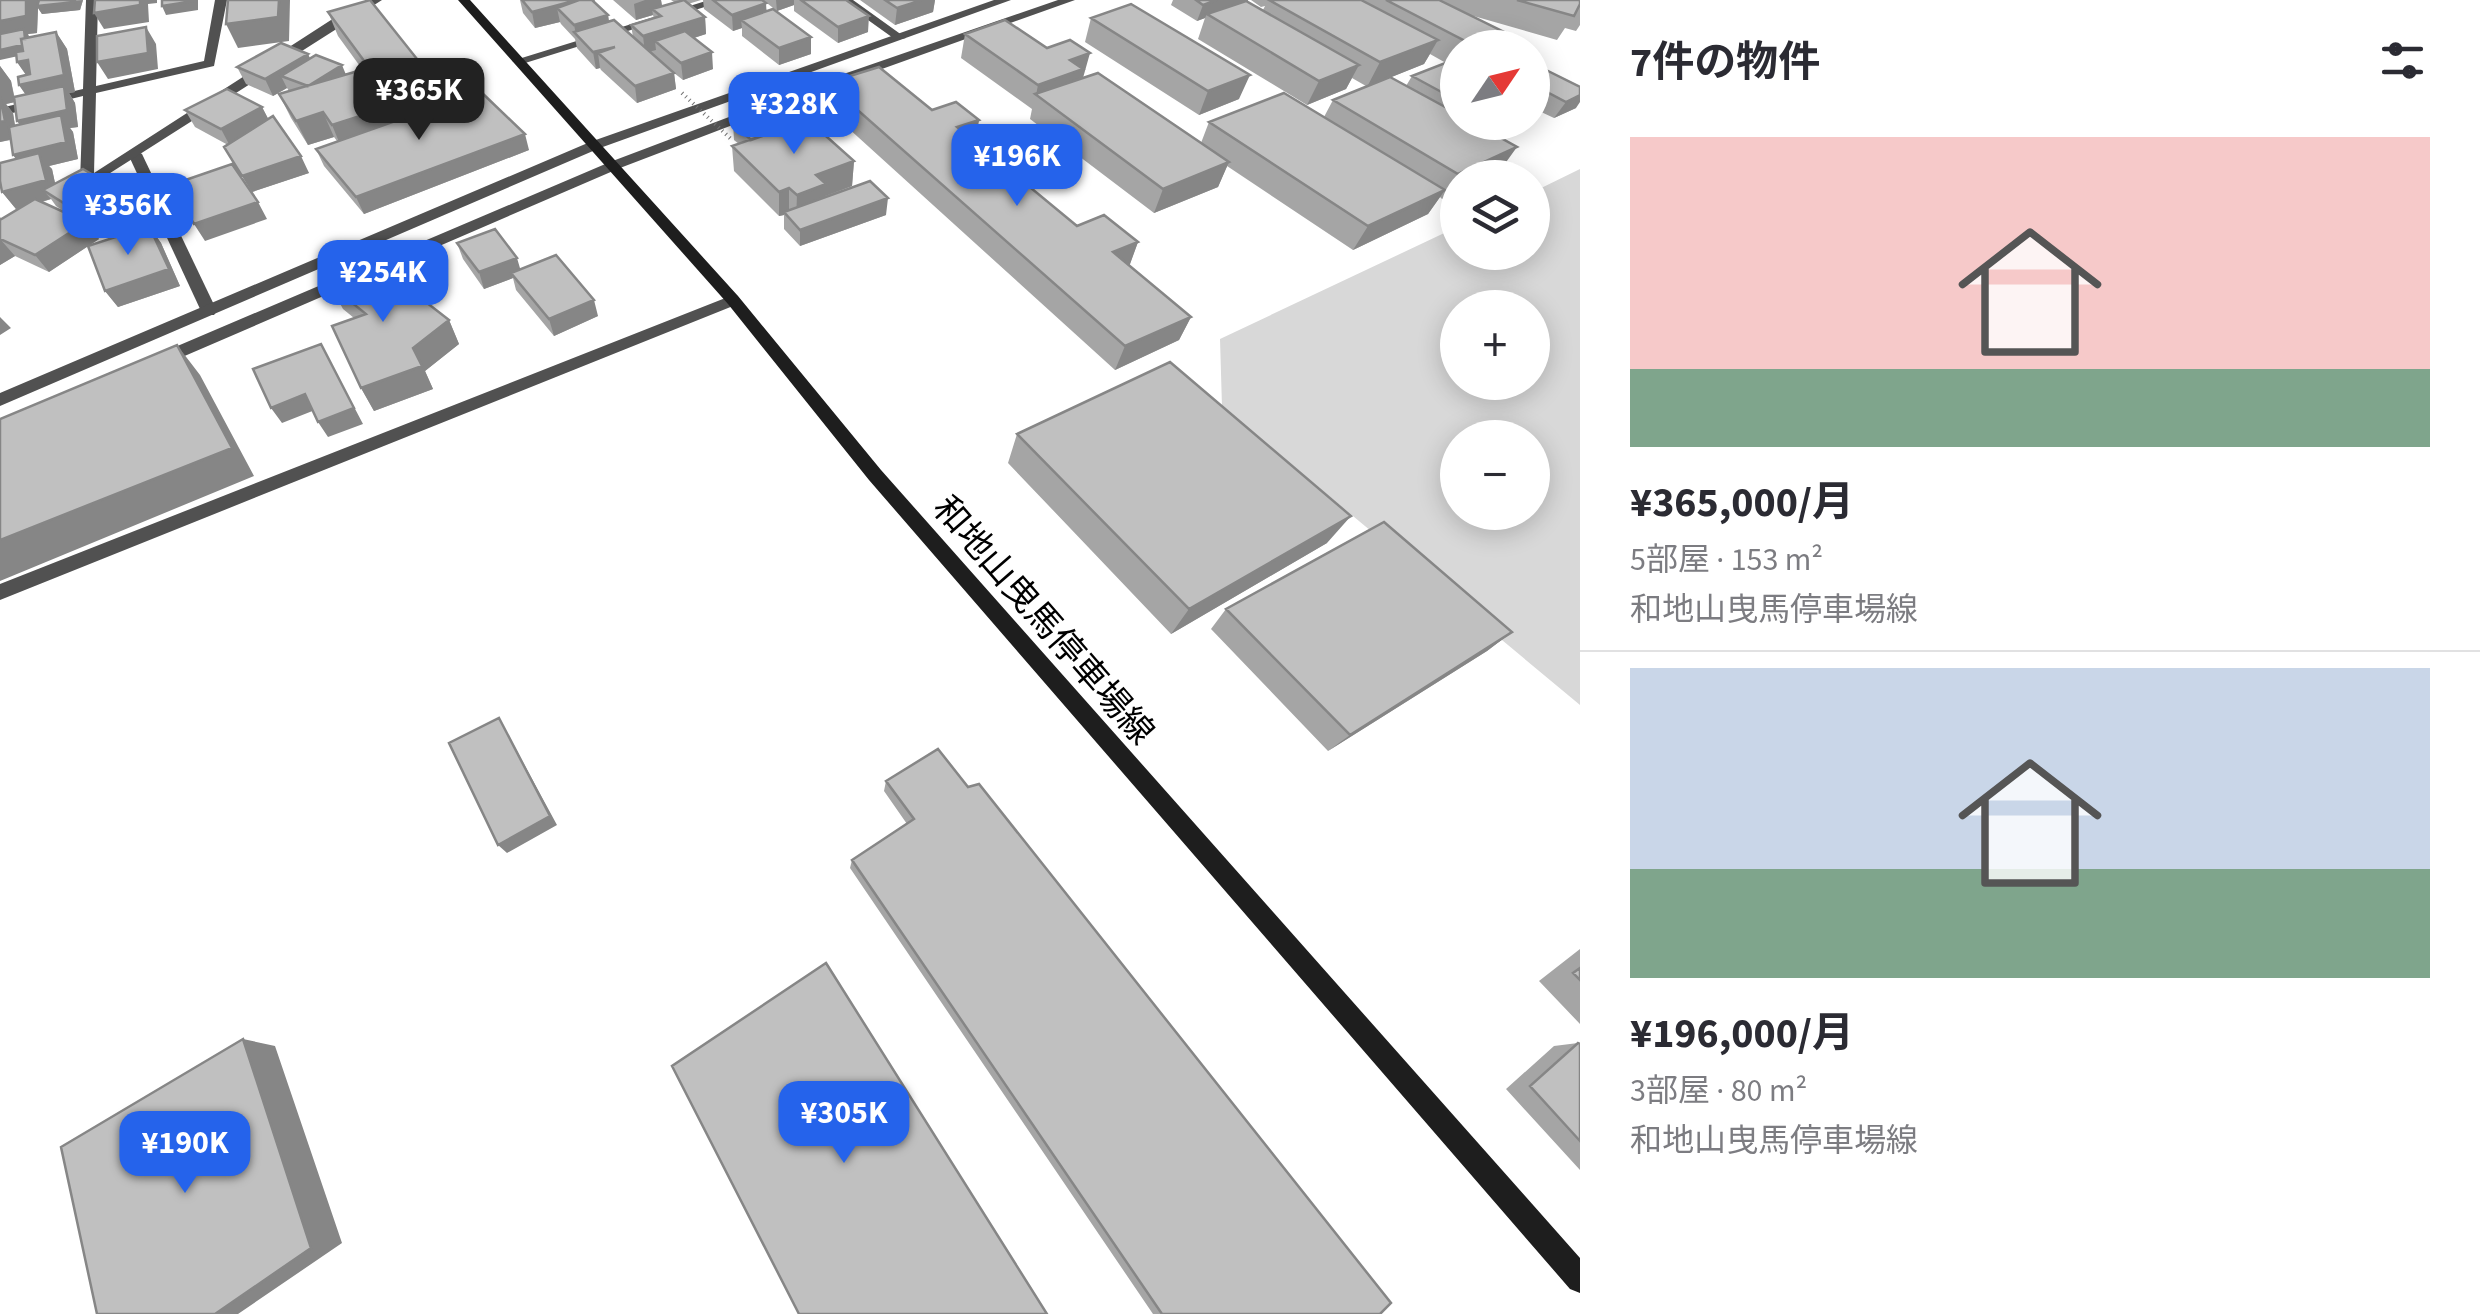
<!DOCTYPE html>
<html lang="ja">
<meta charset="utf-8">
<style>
body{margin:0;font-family:"Source Sans 3","Noto Sans JP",sans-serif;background:#f2f2f3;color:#2b2b33;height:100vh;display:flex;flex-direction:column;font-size:38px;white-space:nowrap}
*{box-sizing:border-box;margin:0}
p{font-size:32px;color:#7c7c81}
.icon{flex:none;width:55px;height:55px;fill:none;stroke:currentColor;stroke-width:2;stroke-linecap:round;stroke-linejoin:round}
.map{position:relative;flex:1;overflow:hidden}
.drawer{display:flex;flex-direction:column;background:#fff;width:900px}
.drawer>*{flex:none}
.needle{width:65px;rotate:55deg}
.fabs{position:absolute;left:1440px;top:30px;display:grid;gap:20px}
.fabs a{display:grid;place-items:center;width:110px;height:110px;border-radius:50%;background:#fff;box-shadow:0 5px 25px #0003;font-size:50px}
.price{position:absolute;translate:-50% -85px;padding:0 22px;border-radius:20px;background:#2563eb;color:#fff;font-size:32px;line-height:65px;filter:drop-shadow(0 2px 5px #0008)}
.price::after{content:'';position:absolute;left:50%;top:60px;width:30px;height:22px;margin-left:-15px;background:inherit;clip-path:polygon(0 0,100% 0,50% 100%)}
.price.current{background:#222;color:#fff}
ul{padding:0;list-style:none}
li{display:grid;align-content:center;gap:20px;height:530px;padding:0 50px}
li+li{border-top:2px solid #e1e1e2}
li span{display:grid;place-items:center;height:310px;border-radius:0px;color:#555}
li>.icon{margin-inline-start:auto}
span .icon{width:180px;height:180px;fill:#fffc;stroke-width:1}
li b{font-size:42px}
h2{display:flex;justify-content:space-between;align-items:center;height:120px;padding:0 50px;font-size:42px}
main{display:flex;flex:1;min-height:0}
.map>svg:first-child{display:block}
.green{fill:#d8d8d8;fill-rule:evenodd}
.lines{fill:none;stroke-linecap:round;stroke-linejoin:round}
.service{fill:#515151;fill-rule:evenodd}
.minor{fill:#515151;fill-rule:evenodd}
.tertiary{fill:#515151;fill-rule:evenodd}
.secondary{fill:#1e1e1e;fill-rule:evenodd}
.path-bridge{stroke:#737373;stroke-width:4;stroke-dasharray:1 4;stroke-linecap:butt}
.wall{fill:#a5a5a5;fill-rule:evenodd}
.shaded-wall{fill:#868686}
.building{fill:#c0c0c0;stroke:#868686;stroke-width:2.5}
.labels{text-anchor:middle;stroke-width:8;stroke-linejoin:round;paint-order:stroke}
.street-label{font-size:35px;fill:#000;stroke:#fff}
</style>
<main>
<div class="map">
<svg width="1580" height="1314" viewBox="0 0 1580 1314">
<rect width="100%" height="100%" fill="#fff"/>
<path class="green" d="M1580,169V705L1222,407L1220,339L1457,227L1458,252H1532L1533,192ZM1458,308H1532V382H1458ZM1458,438H1532V512H1458Z"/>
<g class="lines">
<path class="service" d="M135,150L142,154L217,311L214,315H204L201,311L128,154Z"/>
<path class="minor" d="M86,0H98L96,86L204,61L215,0H227L214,66L96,93L94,173L331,20L368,0H382L74,196L67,192L80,182L83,96L0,116V108L83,89Z
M709,0H727L522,64L512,61Z
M840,0H853L906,38L896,40Z
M733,295L738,296V304L0,600V584Z"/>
<path class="tertiary" d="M994,0H1011L600,148L0,406V393L590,142Z
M1058,0H1075L840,84L620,168L166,364L160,366L152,360L154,356L610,162L832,78Z"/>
<path class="secondary" d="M458,0H470L738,296L881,470L1580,1258V1293L1570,1289L869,480L728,304Z"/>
<path class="path-bridge" d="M682,93L731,139"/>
</g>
<path class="wall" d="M0,0L38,3L39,0H83L80,10L42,14L38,8L37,33L28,34L30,38L56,32L67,49L75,92L69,93L75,103L78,127L70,128L73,132L78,159L49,166L52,169L55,183L141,213L101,235L91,229L99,239L90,245L149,226L161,243L180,286L118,307L105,291L88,246L49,272L15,256L0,265V217L2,219L21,208L16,209L2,192L16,159L13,155L11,140L0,142V66L11,81L15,99L26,95L19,85L26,75L17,62L16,56L0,59ZM15,102L20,125L15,126L13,113L6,104ZM51,199L56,206L68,214L42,202Z
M520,0H595V3L608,15L609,21L633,37L631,25L654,19L653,15L636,20L613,0H661L662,6L674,2L671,0H701L688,4L705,17L706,34L694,38L713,69L683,80L674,73L676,89L637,103L601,70L600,68L596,69L577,48L575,39L561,24L560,22L535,28L523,13Z
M703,0H762L767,11L811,37V54L779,65L742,36V28L733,31L704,9Z
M763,0H846L868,32L838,43L794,11V5L777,11Z
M860,0H935L933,12L895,25Z
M1173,0H1248V2L1263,10L1265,6L1261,7L1251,0H1580V25L1576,31L1565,28L1557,40L1470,15L1497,48H1458V122H1530L1527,127L1501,138L1499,172L1442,199L1440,197L1428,214L1353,250L1227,166L1218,187L1154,213L1030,119L1032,109L961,58L965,34L1083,78L1201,143L1209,122L1324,117L1333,100L1366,86L1352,78L1346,89L1307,105L1198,39L1205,18L1197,21L1171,5ZM1430,54L1446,63L1412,76L1406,86L1391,77L1424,64Z
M328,12L421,64L426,79L469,95L529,150L364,214L324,166L316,149L337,141L334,137L308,145L291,118L279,94L289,91L287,88L273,96L246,84L237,67L308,54L310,59L346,74L391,122L426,110L419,100L416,93L386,102L338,36Z
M1091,18L1239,99L1199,115L1085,42Z
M1532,63L1576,108L1554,118L1539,111L1532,120Z
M827,83L932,110L979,120L975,142L1077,226L1138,242L1129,266L1191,317L1179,340L1115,370L826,108Z
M262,107L268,119L309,173L252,192L224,147L228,145L195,127L185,110Z
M820,120L819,130L854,161L852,186L825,197L886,215L800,246L784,229V215L779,216L734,171L732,146L739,144L734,140L733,123Z
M457,243L520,270L598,316L554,336L516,290L513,278L484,289L463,259Z
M330,285L449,320L459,344L425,371L433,389L374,411L361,388L354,318L343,309Z
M1017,434L1327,543L1171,634L1008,463Z
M1226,609L1512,632L1487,651L1328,751L1211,629Z
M886,781L1380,1314H1153L850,868L852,860L907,824L884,791Z
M1580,949V1024L1539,981Z
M1578,1043L1580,1044V1170L1506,1089L1554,1046Z"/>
<path class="shaded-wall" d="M26,0H38V6L83,0L80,10L42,14L38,8L37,33L28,34L32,53L0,60V21Z
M101,0H157V3L148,4L149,22L104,29L94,13Z
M194,0H198V10L166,15L162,6Z
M279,0H290L289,41L238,48L226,24Z
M577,0L557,8L560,22L535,28L532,12Z
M645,0H661L663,12L652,9L653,15L636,20L634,4Z
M776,0H794V5L777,11Z
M922,0H935L933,12L895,25L897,8Z
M1217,0H1248L1247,4L1207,14L1205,18L1197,21L1203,5Z
M766,3L767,19L741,20L742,28L733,31L732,15Z
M608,15L610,31L576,34L574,25Z
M869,16L868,32L838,43V27Z
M705,17L706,34L662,48L655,41L656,50L645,53L643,36Z
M146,27L156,44L158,69L108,79L97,62Z
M56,32L67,49L75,92L69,93L75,103L78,127L70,128L73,132L78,159L49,166L52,169L58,197L43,190L51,199L16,209L2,192L26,171L13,155L29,138L17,121L31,102L19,85L64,75Z
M1506,33L1497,48H1474L1475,46Z
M811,37V54L779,65V48Z
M1438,40L1424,64L1367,87L1380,62Z
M615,47L598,53L600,68L596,69L593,52Z
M712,52L713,69L683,80L681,63Z
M1090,53L1083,78L1036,95L1038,85L1070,60Z
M308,54L316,71L281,76L287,88L273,96L265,79Z
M28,60L40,77L29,79L17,62Z
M421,64L429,89L413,83L416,93L386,102L376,77Z
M342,65L349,82L308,86Z
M1359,65L1346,89L1307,105L1319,81Z
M0,66L11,81L15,102L6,104L13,113L17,138L0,142Z
M674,73L676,89L637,103L635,86Z
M1250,75L1239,99L1199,115L1208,91Z
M468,92L473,109L435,121L429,104Z
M1580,95V102L1576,108L1554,118L1566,102Z
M1544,103L1532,120V108Z
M262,107L271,124L230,146L221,129Z
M385,108L395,133L342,149L332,125Z
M323,112L334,137L308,145L296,121Z
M820,120L819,136L754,143Z
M979,120L974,145L957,127Z
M1530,122L1527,127L1481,147L1498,123Z
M525,134L529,150L364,214L356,197Z
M1517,147L1499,172L1486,178H1458V191L1442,199L1458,174Z
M301,156L309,173L252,192L242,176Z
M854,161L852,186L825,196V209L796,220L797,195L816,175Z
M1229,162L1218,187L1154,213L1163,189Z
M789,188V213L784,212V215L779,216V192Z
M1445,190L1428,214L1353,250L1368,226Z
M129,196L141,213L101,235L89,219Z
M888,198L886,215L800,246V230Z
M258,202L267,219L205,241L194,224Z
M86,222L99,239L49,272L35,255Z
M149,226L161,243L180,286L118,307L105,291Z
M0,239L15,256L0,265Z
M1138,242L1129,267L1113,252Z
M517,258L522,275L511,273L513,278L484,289L479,272Z
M594,300L598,316L554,336L549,319Z
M0,317L11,328L0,335Z
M1191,317L1179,340L1115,370L1125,346Z
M449,320L459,344L425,371L433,389L374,411L361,388Z
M321,344L363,424L328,437L318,422Z
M177,345L200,375L254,476L0,581V540Z
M305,394L315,410L282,423L271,408Z
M1351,516L1327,543L1171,634L1189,609Z
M1512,632L1487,651L1328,751L1350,735Z
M499,718L557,825L507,853L498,845Z
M243,1039L275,1046L342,1243L238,1314H215Z"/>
<path class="building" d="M0,0H26V16L0,21Z
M39,0H75V2L37,6Z
M95,0H140V5L94,13Z
M162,0H194V1L162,6Z
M228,0H279L278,17L226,24Z
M370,0L421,64L376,77L328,12Z
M522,0H577L532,12Z
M579,0H592L608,15L574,25L557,8Z
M684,0L705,17L643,36L631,25L661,16L652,9Z
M713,0H762L766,3L732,15Z
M801,0H846L869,16L838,27Z
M885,0H922L897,8Z
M1196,0H1217L1203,5Z
M1269,0H1361L1438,40L1380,62Z
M1386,0H1439L1506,33L1475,46Z
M1517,0H1580V4L1574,16Z
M1246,1L1359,65L1319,81L1207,14Z
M1131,4L1250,75L1208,91L1091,18Z
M773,9L811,37L779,48L741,20Z
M614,20L674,73L635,86L598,53L615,47L593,52L574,32Z
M1005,20L1047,48L1070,40L1090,53L1070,60L1083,69L1038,85L965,34Z
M146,27L148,53L97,62V36Z
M24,29L25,39H21L22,45L0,50V34Z
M685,31L712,52L681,63L655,41Z
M56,32L64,75L19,85L18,77L30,74L28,60L17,62L16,52L23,51L21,39Z
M281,43L308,54L265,79L237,67Z
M316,55L342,65L308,86L281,76Z
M1458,58V101L1412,76Z
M1532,63L1580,87V95L1566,102L1532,84Z
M879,67L932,110L956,102L979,120L957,127L1077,226L1104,215L1138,242L1113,252L1191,317L1125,346L827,83Z
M358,71L385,108L332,125L323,112L296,121L279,94Z
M451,72L468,92L429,104L413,83Z
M1098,73L1229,162L1163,189L1035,94Z
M1390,77L1458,114V122H1472L1517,147L1458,174L1333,100Z
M64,86L67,110L17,121L14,97Z
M227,89L262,107L221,129L185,110Z
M480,91L525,134L356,197L316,149Z
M1284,93L1445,190L1368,226L1209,122Z
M0,96L5,121L0,122Z
M1532,97L1544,103L1532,108Z
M798,101L820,120L811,123L808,120L751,140L733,123Z
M61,115L66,142L13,155L9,127Z
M273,116L301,156L242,176L224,147Z
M808,120L854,161L816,175L826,184L797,195L789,188L779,192L732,146Z
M39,153L46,180L2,192L0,181V163Z
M232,164L258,202L194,224L171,185Z
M83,169L129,196L89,219L43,190Z
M870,181L888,198L800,230L784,212Z
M35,199L86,222L35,255L0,239V220Z
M149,226L169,269L105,291L88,246Z
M495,229L517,258L479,272L457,243Z
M556,255L594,300L549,319L511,273Z
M373,261L449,320L413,348L422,366L361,388L332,326L366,314L330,285Z
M321,344L354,408L318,422L305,394L271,408L253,369Z
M177,345L232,448L0,540V419Z
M1170,362L1351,516L1189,609L1017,434Z
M1384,522L1512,632L1350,735L1226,609Z
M499,718L550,816L498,845L449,743Z
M938,749L968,787L979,784L1391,1303L1380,1314H1162L852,860L914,819L886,781Z
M826,963L1047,1314H799L672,1066Z
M1580,968V980L1573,973Z
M243,1039L311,1248L215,1314H97L61,1147Z
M1578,1043L1580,1044V1141L1530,1086Z"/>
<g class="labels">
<g class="street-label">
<text transform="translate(1044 620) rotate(49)" y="12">和地山曳馬停車場線</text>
</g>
</g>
</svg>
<div class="fabs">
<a><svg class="needle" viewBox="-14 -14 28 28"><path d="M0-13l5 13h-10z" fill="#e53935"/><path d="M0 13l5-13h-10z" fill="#7c7c81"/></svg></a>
<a><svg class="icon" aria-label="layers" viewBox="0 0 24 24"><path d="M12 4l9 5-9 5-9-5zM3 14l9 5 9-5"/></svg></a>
<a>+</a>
<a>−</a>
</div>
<b class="price current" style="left:419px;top:143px">¥365K</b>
<b class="price" style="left:794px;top:157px">¥328K</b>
<b class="price" style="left:1017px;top:209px">¥196K</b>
<b class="price" style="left:128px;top:258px">¥356K</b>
<b class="price" style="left:383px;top:325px">¥254K</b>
<b class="price" style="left:844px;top:1166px">¥305K</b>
<b class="price" style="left:185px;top:1196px">¥190K</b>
</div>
<section class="drawer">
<h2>7件の物件<svg class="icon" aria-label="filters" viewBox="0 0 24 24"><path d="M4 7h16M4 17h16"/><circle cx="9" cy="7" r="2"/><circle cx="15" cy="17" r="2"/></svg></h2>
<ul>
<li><span style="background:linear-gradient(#f6c9c9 75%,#7fa58c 0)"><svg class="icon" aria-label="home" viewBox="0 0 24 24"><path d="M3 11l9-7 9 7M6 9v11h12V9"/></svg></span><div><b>¥365,000/月</b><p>5部屋 · 153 m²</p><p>和地山曳馬停車場線</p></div></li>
<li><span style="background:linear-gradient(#c9d6e8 65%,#7fa58c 0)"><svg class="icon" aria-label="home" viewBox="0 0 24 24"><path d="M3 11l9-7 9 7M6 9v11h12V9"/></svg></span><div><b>¥196,000/月</b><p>3部屋 · 80 m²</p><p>和地山曳馬停車場線</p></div></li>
</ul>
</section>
</main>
